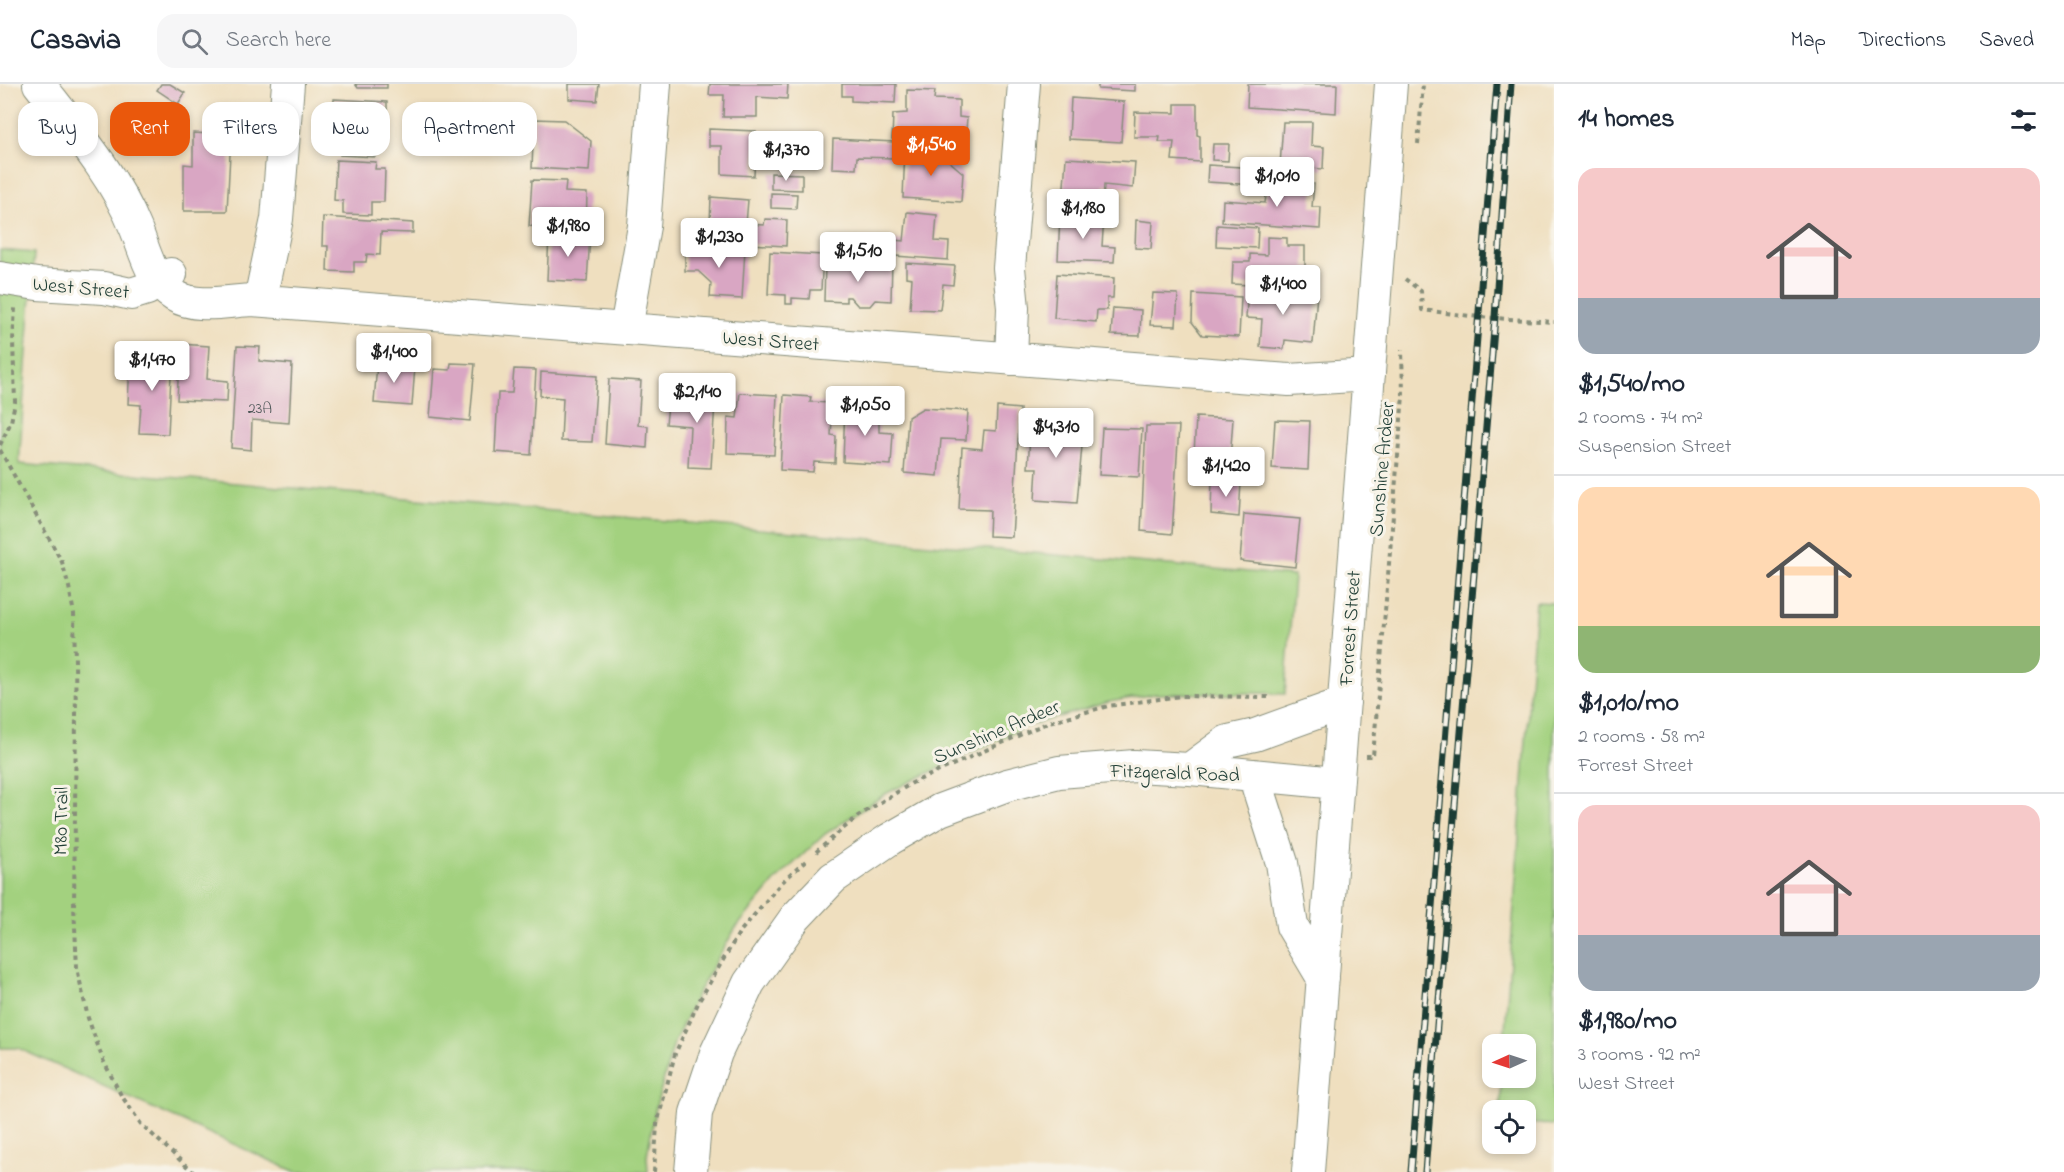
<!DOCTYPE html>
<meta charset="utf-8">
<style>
body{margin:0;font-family:"Indie Flower",sans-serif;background:#f6f6f7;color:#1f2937;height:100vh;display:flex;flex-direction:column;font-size:22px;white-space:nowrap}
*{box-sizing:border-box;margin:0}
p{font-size:20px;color:#747a83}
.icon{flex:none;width:33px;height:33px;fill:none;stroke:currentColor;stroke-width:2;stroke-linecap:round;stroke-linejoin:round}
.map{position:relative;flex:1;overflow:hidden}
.side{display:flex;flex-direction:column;background:#fff;width:510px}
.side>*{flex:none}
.top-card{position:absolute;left:18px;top:18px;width:570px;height:54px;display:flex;gap:12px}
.needle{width:39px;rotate:267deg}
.fabs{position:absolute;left:1482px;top:950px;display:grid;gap:12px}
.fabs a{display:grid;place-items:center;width:54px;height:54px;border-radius:12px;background:#fff;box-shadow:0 3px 9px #0003;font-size:30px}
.price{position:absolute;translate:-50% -51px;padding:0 14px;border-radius:6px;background:#fff;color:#222;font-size:20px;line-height:39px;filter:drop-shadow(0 2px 3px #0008)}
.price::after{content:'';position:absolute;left:50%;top:36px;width:18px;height:14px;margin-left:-9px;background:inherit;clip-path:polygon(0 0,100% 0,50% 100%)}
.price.current{background:#ea580c;color:#fff}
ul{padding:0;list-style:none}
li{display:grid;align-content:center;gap:12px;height:318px;padding:0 24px}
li+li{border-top:2px solid #e0e1e3}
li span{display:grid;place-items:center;height:186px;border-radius:18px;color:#555}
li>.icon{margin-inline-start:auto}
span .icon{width:108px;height:108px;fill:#fffc;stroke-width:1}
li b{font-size:26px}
h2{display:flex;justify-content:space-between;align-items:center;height:72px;padding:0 24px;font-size:26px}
.tag{padding:0 21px;border-radius:18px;background:#fff;box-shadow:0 3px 9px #0003;font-size:21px;line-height:54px}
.tag.current{background:#ea580c;color:#fff}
header{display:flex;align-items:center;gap:36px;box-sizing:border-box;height:84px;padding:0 30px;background:#fff;border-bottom:2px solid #e0e1e3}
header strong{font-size:28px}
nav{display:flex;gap:33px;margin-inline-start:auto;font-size:21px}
.search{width:420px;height:54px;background:#f6f6f7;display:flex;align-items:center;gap:15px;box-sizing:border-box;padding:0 21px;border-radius:18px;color:#747a83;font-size:22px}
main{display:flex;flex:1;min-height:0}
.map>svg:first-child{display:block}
.green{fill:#a3d17f;stroke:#61875a;stroke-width:1.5}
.building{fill:#d9a6c3}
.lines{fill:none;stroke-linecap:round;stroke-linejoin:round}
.minor-casing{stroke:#878e7a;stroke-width:34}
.path{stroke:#878e7a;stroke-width:4;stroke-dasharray:4.5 4.5;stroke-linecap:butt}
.minor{stroke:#fff;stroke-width:32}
.rail-casing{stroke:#1f3d34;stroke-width:7}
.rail{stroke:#f7f3e8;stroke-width:4.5;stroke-dasharray:14;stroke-linecap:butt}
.labels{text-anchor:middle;stroke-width:6;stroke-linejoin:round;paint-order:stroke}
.number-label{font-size:16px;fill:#4e5758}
.street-label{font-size:20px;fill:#1f3d34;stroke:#f7f3e8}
</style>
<header>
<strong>Casavia</strong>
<div class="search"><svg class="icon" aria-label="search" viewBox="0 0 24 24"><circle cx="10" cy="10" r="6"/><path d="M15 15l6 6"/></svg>Search here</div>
<nav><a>Map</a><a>Directions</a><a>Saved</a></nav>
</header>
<main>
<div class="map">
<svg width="1554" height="1088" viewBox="0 0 1554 1088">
<rect width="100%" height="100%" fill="#f7f3e8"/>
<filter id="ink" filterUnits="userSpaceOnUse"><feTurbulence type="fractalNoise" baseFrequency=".0167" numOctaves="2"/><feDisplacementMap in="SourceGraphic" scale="12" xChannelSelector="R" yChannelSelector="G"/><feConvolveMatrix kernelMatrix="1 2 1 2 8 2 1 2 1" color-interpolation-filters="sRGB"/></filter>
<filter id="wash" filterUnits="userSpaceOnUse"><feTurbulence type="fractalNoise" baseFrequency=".008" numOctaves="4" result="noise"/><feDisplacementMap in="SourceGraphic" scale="24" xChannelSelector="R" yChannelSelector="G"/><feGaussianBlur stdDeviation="1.35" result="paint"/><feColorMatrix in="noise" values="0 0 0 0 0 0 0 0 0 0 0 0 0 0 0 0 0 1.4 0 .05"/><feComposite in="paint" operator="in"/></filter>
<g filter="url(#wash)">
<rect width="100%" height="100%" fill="#efdfbf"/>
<path class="green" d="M0,166L34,169L19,380L1294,492L1285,610L1262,609L1155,610L1109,618L1025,643L887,709L825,750L776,796L735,845L698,908L674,959L655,1026L647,1072L648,1088H296L18,964H0Z
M1536,518L1554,519V1041L1526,1039V1026H1500L1502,993H1526V960H1504Z"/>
<g id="blocks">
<path class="building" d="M161,0H170L185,9L178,20L157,6Z
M355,0H387V4H358Z
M569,0H599L597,17L569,15Z
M710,0H788L787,15L757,13V33H723L724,11H709Z
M842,0H896L895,19L851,17V12H842Z
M1098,0H1135V7L1098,5Z
M1248,0H1337L1336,29L1247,23Z
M907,6L935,7L934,15L959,16V33L967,34L965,59L892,55L893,30L907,29Z
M1071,14L1124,18L1121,58L1069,55Z
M334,15L387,18V43L377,42L375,73L340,71V39L333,34Z
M1175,20H1197V51L1200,52V78L1172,76L1174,58H1159L1160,53H1134L1135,28L1175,29Z
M493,24L526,26L525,45L492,43Z
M534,35L564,36L591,57L589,87L532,84Z
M1283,38H1312L1311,62L1324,63L1323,85L1280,82Z
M709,45L756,47L754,92L722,90V62H709Z
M193,49L231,51L227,127H184V80L193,81Z
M833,55L895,58L894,74L857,73L856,85L832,84Z
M1213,60H1229L1228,77L1212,76Z
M905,64L935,65L963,89L961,118L903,114Z
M1066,74L1135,78L1133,104L1104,101L1103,118L1063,116Z
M336,76L376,78L375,85H385L384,118H371V131L343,130V117L334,116Z
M1208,81L1257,84L1256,101L1207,98Z
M771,89L802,90V106L771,105Z
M532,96L566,97L565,108L587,109L586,146L529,142Z
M1268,98L1314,100L1312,123H1321L1320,145L1222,138L1223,116L1265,119Z
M771,109L797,110L796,125L771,124Z
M711,113L748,116L746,140L764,141L765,135L787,136L786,162L697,157L698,139H710Z
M907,128L937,131L935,157L949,158L948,176L882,171V155L904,157Z
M1060,131L1104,133L1102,162L1115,163L1114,178L1058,176Z
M323,133L413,139V149L381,148L380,171L367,170L366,178H354V188L327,187L328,162H322Z
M1136,136L1153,138L1151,165L1135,164Z
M1217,141L1258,144L1257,164L1216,162Z
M549,150L590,152L587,198L547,196Z
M1267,153L1287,154V162H1305V183L1317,184L1316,205L1232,200L1233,178H1250V170L1267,171Z
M685,163L745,165L742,215L710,213L711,199L698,187H685Z
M770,168L823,171L821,206H810L809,215L792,214V220H786V211L768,210Z
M879,177L892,178L891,217L875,216L870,222H858L850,213H846V218L824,217L825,180L879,183Z
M906,179L955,182L953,201L943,200L940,226L910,225L912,194L906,193Z
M1057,190L1114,194L1113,214H1107V226H1097L1096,238L1054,234Z
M1248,204L1317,210L1313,259L1285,256L1284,265L1260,263L1262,235L1246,234Z
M1153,209L1178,210L1176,242L1150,241Z
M1193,210L1241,213L1239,253L1202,251L1192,238Z
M1113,224L1141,226L1140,252L1111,251Z
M180,260L209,262L207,295L228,297L227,318L177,316Z
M237,262L260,263L259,277L292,280L289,339L252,336L251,366L231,364Z
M144,270L172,272L168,350L139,349L141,321L128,320L130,277L143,278Z
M377,279L415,282L412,322L374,319Z
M451,279L475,280L470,337L430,333L434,285L450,286Z
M514,285L536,286L531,371L495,368L498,309H512Z
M541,288L597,292L592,358L561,357L563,314L540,312Z
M609,295L641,297L638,341L648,342L647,364L605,360Z
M693,300L716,301L711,384L688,383L690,342L666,340L668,321L692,322Z
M740,309L777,311L774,371L727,369L728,333L737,334Z
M784,311L811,313L810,318L833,319L831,351L836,352L835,379L814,378L813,388L780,386Z
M845,319L867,321L866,328H879V348L893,349L891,381L843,378Z
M997,323L1020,325L1012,453L989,452L990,426L959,425L962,363L982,365L984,346L996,347Z
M923,324L968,327L966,356L941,355L938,392L904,389L908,333Z
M1196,333L1233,335L1229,390L1193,388Z
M1031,334L1084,339L1077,419L1035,416L1037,384H1028Z
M1275,336L1310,337L1308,386L1272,384Z
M1146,342H1179L1172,450L1141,447Z
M1102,344L1142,345L1139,393L1099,391Z
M1212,396L1241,398L1239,433L1211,430Z
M1244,430L1300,435L1295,483L1240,477Z"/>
</g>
</g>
<g filter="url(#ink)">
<use href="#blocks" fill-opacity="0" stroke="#878e7a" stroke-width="1.5"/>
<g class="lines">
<defs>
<path id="minor" d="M39,0C74,45 115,92 136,145C146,170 151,197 175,212C196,225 229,217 252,216L1289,296L1369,291
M0,194L37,200L104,204L131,210L147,205L171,190
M260,216L277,135L288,0
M626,245L644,142L655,0
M1011,275L1013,224L1009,184L1024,0
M1190,685L1228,657L1255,651L1344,619
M1254,691L1282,779L1292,842L1323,894
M691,1088L696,1029L716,969L749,899L795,834L833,794L890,755L940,726L1007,701L1059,688L1135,682L1190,685L1337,699
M1308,1088L1391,0"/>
</defs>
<use href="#minor" class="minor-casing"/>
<path class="path" d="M1418,60L1423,0
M1405,195L1421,207L1422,226L1479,233L1554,238
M0,361L11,338L15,318L13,257L15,224
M0,366L62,478L69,503L74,530L76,629L74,822L77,884L88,934L103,976L121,1011L141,1040L193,1088
M1366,672H1373L1403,311L1402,265
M816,768L858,732L912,699L1049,638L1108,622L1181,612L1268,613L1271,615
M654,1088L657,1040L675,970L699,917L739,849L781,799L808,775"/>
<use href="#minor" class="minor"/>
<defs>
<path id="rail" d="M1411,1088L1497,0
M1425,1088L1495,233L1511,0"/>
</defs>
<use href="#rail" class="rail-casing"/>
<use href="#rail" class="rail"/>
</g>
</g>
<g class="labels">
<g class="number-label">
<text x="260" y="329">23A</text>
</g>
<g class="street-label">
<text transform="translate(81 203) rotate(5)" y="7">West Street</text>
<text transform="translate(771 256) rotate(4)" y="7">West Street</text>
<text transform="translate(1381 385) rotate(-85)" y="7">Sunshine Ardeer</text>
<text transform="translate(1349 544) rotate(-86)" y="7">Forrest Street</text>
<text transform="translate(996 647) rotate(-23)" y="7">Sunshine Ardeer</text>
<text transform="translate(1175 688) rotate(2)" y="7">Fitzgerald Road</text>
<text transform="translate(60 737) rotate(-89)" y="7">M80 Trail</text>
</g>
</g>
</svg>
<div class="fabs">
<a><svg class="needle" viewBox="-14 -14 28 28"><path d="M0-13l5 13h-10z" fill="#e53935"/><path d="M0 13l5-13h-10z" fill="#747a83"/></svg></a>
<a><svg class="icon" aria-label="locate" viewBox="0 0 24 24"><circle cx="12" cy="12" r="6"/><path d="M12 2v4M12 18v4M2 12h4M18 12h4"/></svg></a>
</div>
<b class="price current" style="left:931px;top:93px">$1,540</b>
<b class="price" style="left:786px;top:98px">$1,370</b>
<b class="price" style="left:1277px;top:124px">$1,010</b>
<b class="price" style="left:1083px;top:156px">$1,180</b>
<b class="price" style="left:568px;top:174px">$1,980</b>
<b class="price" style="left:719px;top:185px">$1,230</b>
<b class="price" style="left:858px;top:199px">$1,510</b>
<b class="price" style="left:1283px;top:232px">$1,400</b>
<b class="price" style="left:394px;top:300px">$1,400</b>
<b class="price" style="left:152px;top:308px">$1,470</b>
<b class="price" style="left:697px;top:340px">$2,140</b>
<b class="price" style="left:865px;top:353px">$1,050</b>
<b class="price" style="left:1056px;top:375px">$4,310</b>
<b class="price" style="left:1226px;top:414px">$1,420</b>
<div class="top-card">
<a class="tag">Buy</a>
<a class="tag current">Rent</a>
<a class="tag">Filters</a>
<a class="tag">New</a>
<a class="tag">Apartment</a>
</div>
</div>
<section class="side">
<h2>14 homes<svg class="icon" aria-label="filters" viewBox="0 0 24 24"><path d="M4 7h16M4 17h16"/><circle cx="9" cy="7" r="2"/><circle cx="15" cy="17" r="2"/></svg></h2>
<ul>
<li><span style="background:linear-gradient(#f6c9c9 70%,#9aa5b1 0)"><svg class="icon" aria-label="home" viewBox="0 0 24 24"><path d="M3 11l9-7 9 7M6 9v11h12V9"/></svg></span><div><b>$1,540/mo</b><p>2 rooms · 74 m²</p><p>Suspension Street</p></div></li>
<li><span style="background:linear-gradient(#ffd9b3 75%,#8fb573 0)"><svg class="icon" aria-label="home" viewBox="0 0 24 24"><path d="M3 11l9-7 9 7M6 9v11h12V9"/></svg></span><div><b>$1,010/mo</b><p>2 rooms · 58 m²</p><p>Forrest Street</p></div></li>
<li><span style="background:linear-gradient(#f6c9c9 70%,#9aa5b1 0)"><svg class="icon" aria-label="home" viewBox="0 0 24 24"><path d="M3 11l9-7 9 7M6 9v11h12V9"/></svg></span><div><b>$1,980/mo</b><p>3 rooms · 92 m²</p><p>West Street</p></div></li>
</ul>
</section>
</main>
